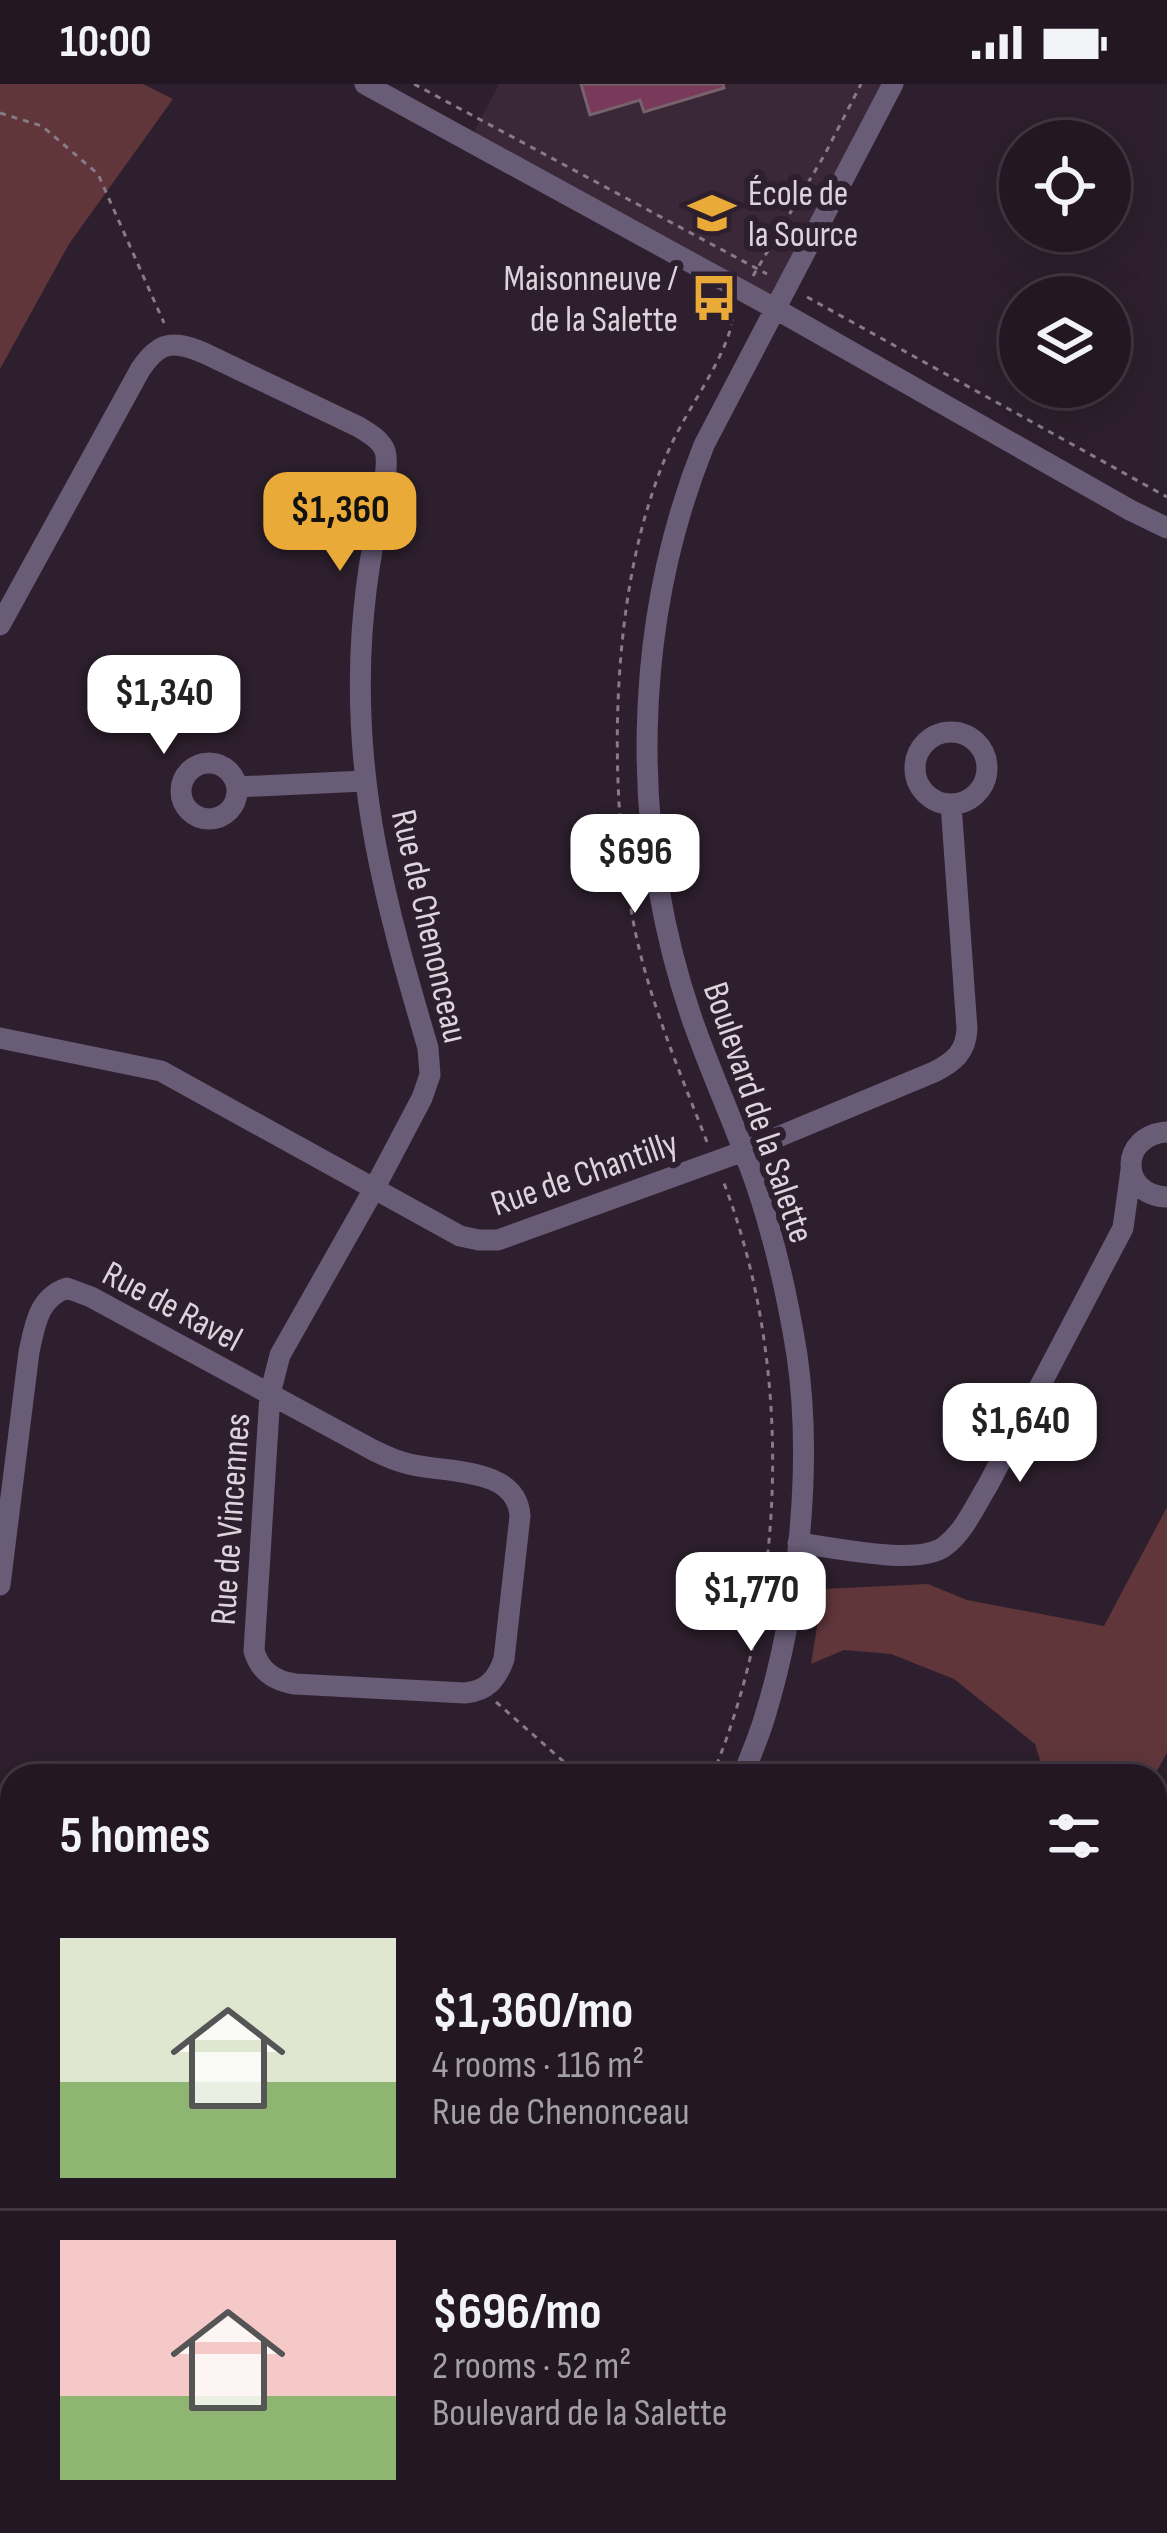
<!DOCTYPE html>
<meta charset="utf-8">
<style>
body{margin:0;font-family:"Sofia Sans Condensed",sans-serif;background:#2a202a;color:#f1f3f6;height:100vh;display:flex;flex-direction:column;font-size:45px;white-space:nowrap}
*{box-sizing:border-box;margin:0}
p{font-size:39px;color:#a29fa5}
.icon{flex:none;width:66px;height:66px;fill:none;stroke:currentColor;stroke-width:2;stroke-linecap:round;stroke-linejoin:round}
.map{position:relative;flex:1;overflow:hidden}
.sheet{position:absolute;left:0px;top:1680px;width:1167px;height:771px;display:flex;flex-direction:column;background:#221722;border-radius:36px 36px 0 0;box-shadow:0 12px 48px #0002,0 0 0 3px #3f3640}
.sheet>*{flex:none}
.tools{position:absolute;left:999px;top:36px;display:grid;gap:24px}
.tools a{display:grid;place-items:center;width:132px;height:132px;border-radius:50%;background:#221722;box-shadow:0 12px 48px #0002,0 0 0 3px #3f3640;font-size:60px}
.price{position:absolute;translate:-50% -102px;padding:0 27px;border-radius:24px;background:#fff;color:#222;font-size:39px;line-height:78px;filter:drop-shadow(0 3px 6px #0008)}
.price::after{content:'';position:absolute;left:50%;top:72px;width:36px;height:27px;margin-left:-18px;background:inherit;clip-path:polygon(0 0,100% 0,50% 100%)}
.price.current{background:#eaaa38;color:#111}
ul{padding:0;list-style:none}
li{display:flex;align-items:center;gap:36px;height:300px;padding:0 60px}
li+li{border-top:3px solid #3f3640}
li span{display:grid;place-items:center;flex:none;width:336px;height:240px;border-radius:0px;color:#555}
li>.icon{margin-inline-start:auto}
span .icon{width:144px;height:144px;fill:#fffc;stroke-width:1}
li b{font-size:51px}
h2{display:flex;justify-content:space-between;align-items:center;height:144px;padding:0 60px;font-size:51px}
.status{display:flex;justify-content:space-between;align-items:center;height:84px;padding:0 60px;background:#221722;direction:ltr}
.status svg{height:33px;fill:currentColor}
.map>svg:first-child{display:block}
.built{fill:#3a2839}
.green{fill:#60363b}
.building{fill:#79395a;stroke:#77626b;stroke-width:3}
.lines{fill:none;stroke-linecap:round;stroke-linejoin:round}
.path{stroke:#877b86;stroke-width:3;stroke-dasharray:6 6;stroke-linecap:butt}
.minor{stroke:#685c76;stroke-width:21}
.labels{text-anchor:middle;stroke-width:12;stroke-linejoin:round;paint-order:stroke}
.poi-label{font-size:36px;fill:#ddd3dc;stroke:#2d1f2d;text-anchor:start}
.street-label{font-size:36px;fill:#ddd3dc;stroke:#2d1f2d}
</style>
<div class="status"><b>10:00</b><svg viewBox="0 0 49 12"><path d="M0 12V9h3v3zM5 12V6h3v6zM10 12V3h3v9zM15 12V0h3v12zM26 1h20v11H26zM47 4h2v5h-2z"/></svg></div>
<div class="map">
<svg width="1167" height="2449" viewBox="0 0 1167 2449">
<rect width="100%" height="100%" fill="#2d1f2d"/>
<path class="built" d="M499,0H893L774,224L469,57Z"/>
<path class="green" d="M0,0H143L173,15L69,160L0,285Z
M1167,1423V1669L1154,1692H1045L1035,1660L954,1595L891,1570L844,1566L811,1580L823,1505L928,1500L967,1516L1104,1542Z
M0,1791L12,1798V2439H130L124,2449H0Z"/>
<path class="building" d="M581,0H723L724,4L644,28L640,16L590,31Z"/>
<g class="lines">
<path class="path" d="M414,0L767,190
M0,29L42,42L98,90L164,239
M753,192L825,70L861,0
M807,213L1167,413
M707,1058C681,991 651,921 636,851C609,725 610,549 647,426C654,403 662,379 673,357C690,322 714,290 728,253C731,244 732,235 734,226
M496,1618L580,1692
M712,1692C788,1511 794,1278 722,1094"/>
<path class="minor" d="M365,0L774,224L1130,426L1167,444
M0,541L140,286C159,257 173,256 204,269L359,343C369,349 381,356 385,367C391,385 375,446 372,467C367,494 364,522 362,549C352,701 386,821 428,964L430,991L422,1014L374,1105L280,1271L270,1310L254,1567C260,1587 274,1597 295,1600L465,1609C487,1607 497,1595 504,1575L520,1432C517,1382 444,1389 409,1380C396,1377 385,1372 373,1366L91,1213L67,1204C38,1214 35,1241 29,1268L0,1501
M915 684a36 36 0 1 1 72 0a36 36 0 1 1-72 0Z
M181 707a28 28 0 1 1 56 0a28 28 0 1 1-56 0Z
M237,703L364,697
M0,954L161,987L460,1152L479,1156H498L744,1067L934,988C954,978 966,968 967,945L951,720
M1167,1048C1119,1051 1119,1111 1167,1113
M798,1459C832,1463 919,1483 945,1462C964,1448 975,1422 988,1401L1123,1144L1131,1086
M743,1692C750,1672 759,1653 765,1632C798,1525 813,1382 797,1271C788,1215 775,1157 757,1103C737,1045 711,990 691,932C629,749 632,541 704,361L893,0
M0,1791L12,1797
M1155,2051L1167,2029
M1155,2402L1167,2409
M339,2449L345,2439
M768,2449L774,2439"/>
</g>
<defs>
<symbol id="school-bare" viewBox="-9 -9 18 18"><path d="M0-5L7-2L0 1L-7-2ZM-4 1L0 2.5L4 1V4Q0 6-4 4Z" fill="#eaaa38" stroke="#2d1f2d" stroke-width="2.5" paint-order="stroke"/></symbol>
<symbol id="bus-bare" viewBox="-9 -9 18 18"><path d="M-5-6H5V4H4V6H2V4H-2V6H-4V4H-5ZM-3.5-4V0h7V-4ZM-3.5 1.2v1.5H-2V1.2ZM2 1.2v1.5H3.5V1.2Z" fill="#eaaa38" stroke="#2d1f2d" stroke-width="2.5" paint-order="stroke"/></symbol>
</defs>
<g fill-rule="evenodd">
<use href="#school-bare" x="679" y="96" width="66" height="66"/>
<use href="#bus-bare" x="681" y="181" width="66" height="66"/>
</g>
<g class="labels">
<g class="poi-label">
<text x="748" y="121">École de<tspan x="748" dy="41">la Source</tspan></text>
<text x="678" y="206" text-anchor="end">Maisonneuve /<tspan x="678" dy="41">de la Salette</tspan></text>
</g>
<g class="street-label">
<text transform="translate(431 842) rotate(77)" y="13">Rue de Chenonceau</text>
<text transform="translate(760 1028) rotate(71)" y="13">Boulevard de la Salette</text>
<text transform="translate(584 1088) rotate(-19)" y="13">Rue de Chantilly</text>
<text transform="translate(173 1221) rotate(28)" y="13">Rue de Ravel</text>
<text transform="translate(229 1435) rotate(-86)" y="13">Rue de Vincennes</text>
</g>
</g>
</svg>
<div class="tools">
<a><svg class="icon" aria-label="locate" viewBox="0 0 24 24"><circle cx="12" cy="12" r="6"/><path d="M12 2v4M12 18v4M2 12h4M18 12h4"/></svg></a>
<a><svg class="icon" aria-label="layers" viewBox="0 0 24 24"><path d="M12 4l9 5-9 5-9-5zM3 14l9 5 9-5"/></svg></a>
</div>
<b class="price current" style="left:340px;top:490px">$1,360</b>
<b class="price" style="left:164px;top:673px">$1,340</b>
<b class="price" style="left:635px;top:832px">$696</b>
<b class="price" style="left:1020px;top:1401px">$1,640</b>
<b class="price" style="left:751px;top:1570px">$1,770</b>
<section class="sheet">
<h2>5 homes<svg class="icon" aria-label="filters" viewBox="0 0 24 24"><path d="M4 7h16M4 17h16"/><circle cx="9" cy="7" r="2"/><circle cx="15" cy="17" r="2"/></svg></h2>
<ul>
<li><span style="background:linear-gradient(#dfe7d0 60%,#8fb573 0)"><svg class="icon" aria-label="home" viewBox="0 0 24 24"><path d="M3 11l9-7 9 7M6 9v11h12V9"/></svg></span><div><b>$1,360/mo</b><p>4 rooms · 116 m²</p><p>Rue de Chenonceau</p></div></li>
<li><span style="background:linear-gradient(#f6c9c9 65%,#8fb573 0)"><svg class="icon" aria-label="home" viewBox="0 0 24 24"><path d="M3 11l9-7 9 7M6 9v11h12V9"/></svg></span><div><b>$696/mo</b><p>2 rooms · 52 m²</p><p>Boulevard de la Salette</p></div></li>
</ul>
</section>
</div>
